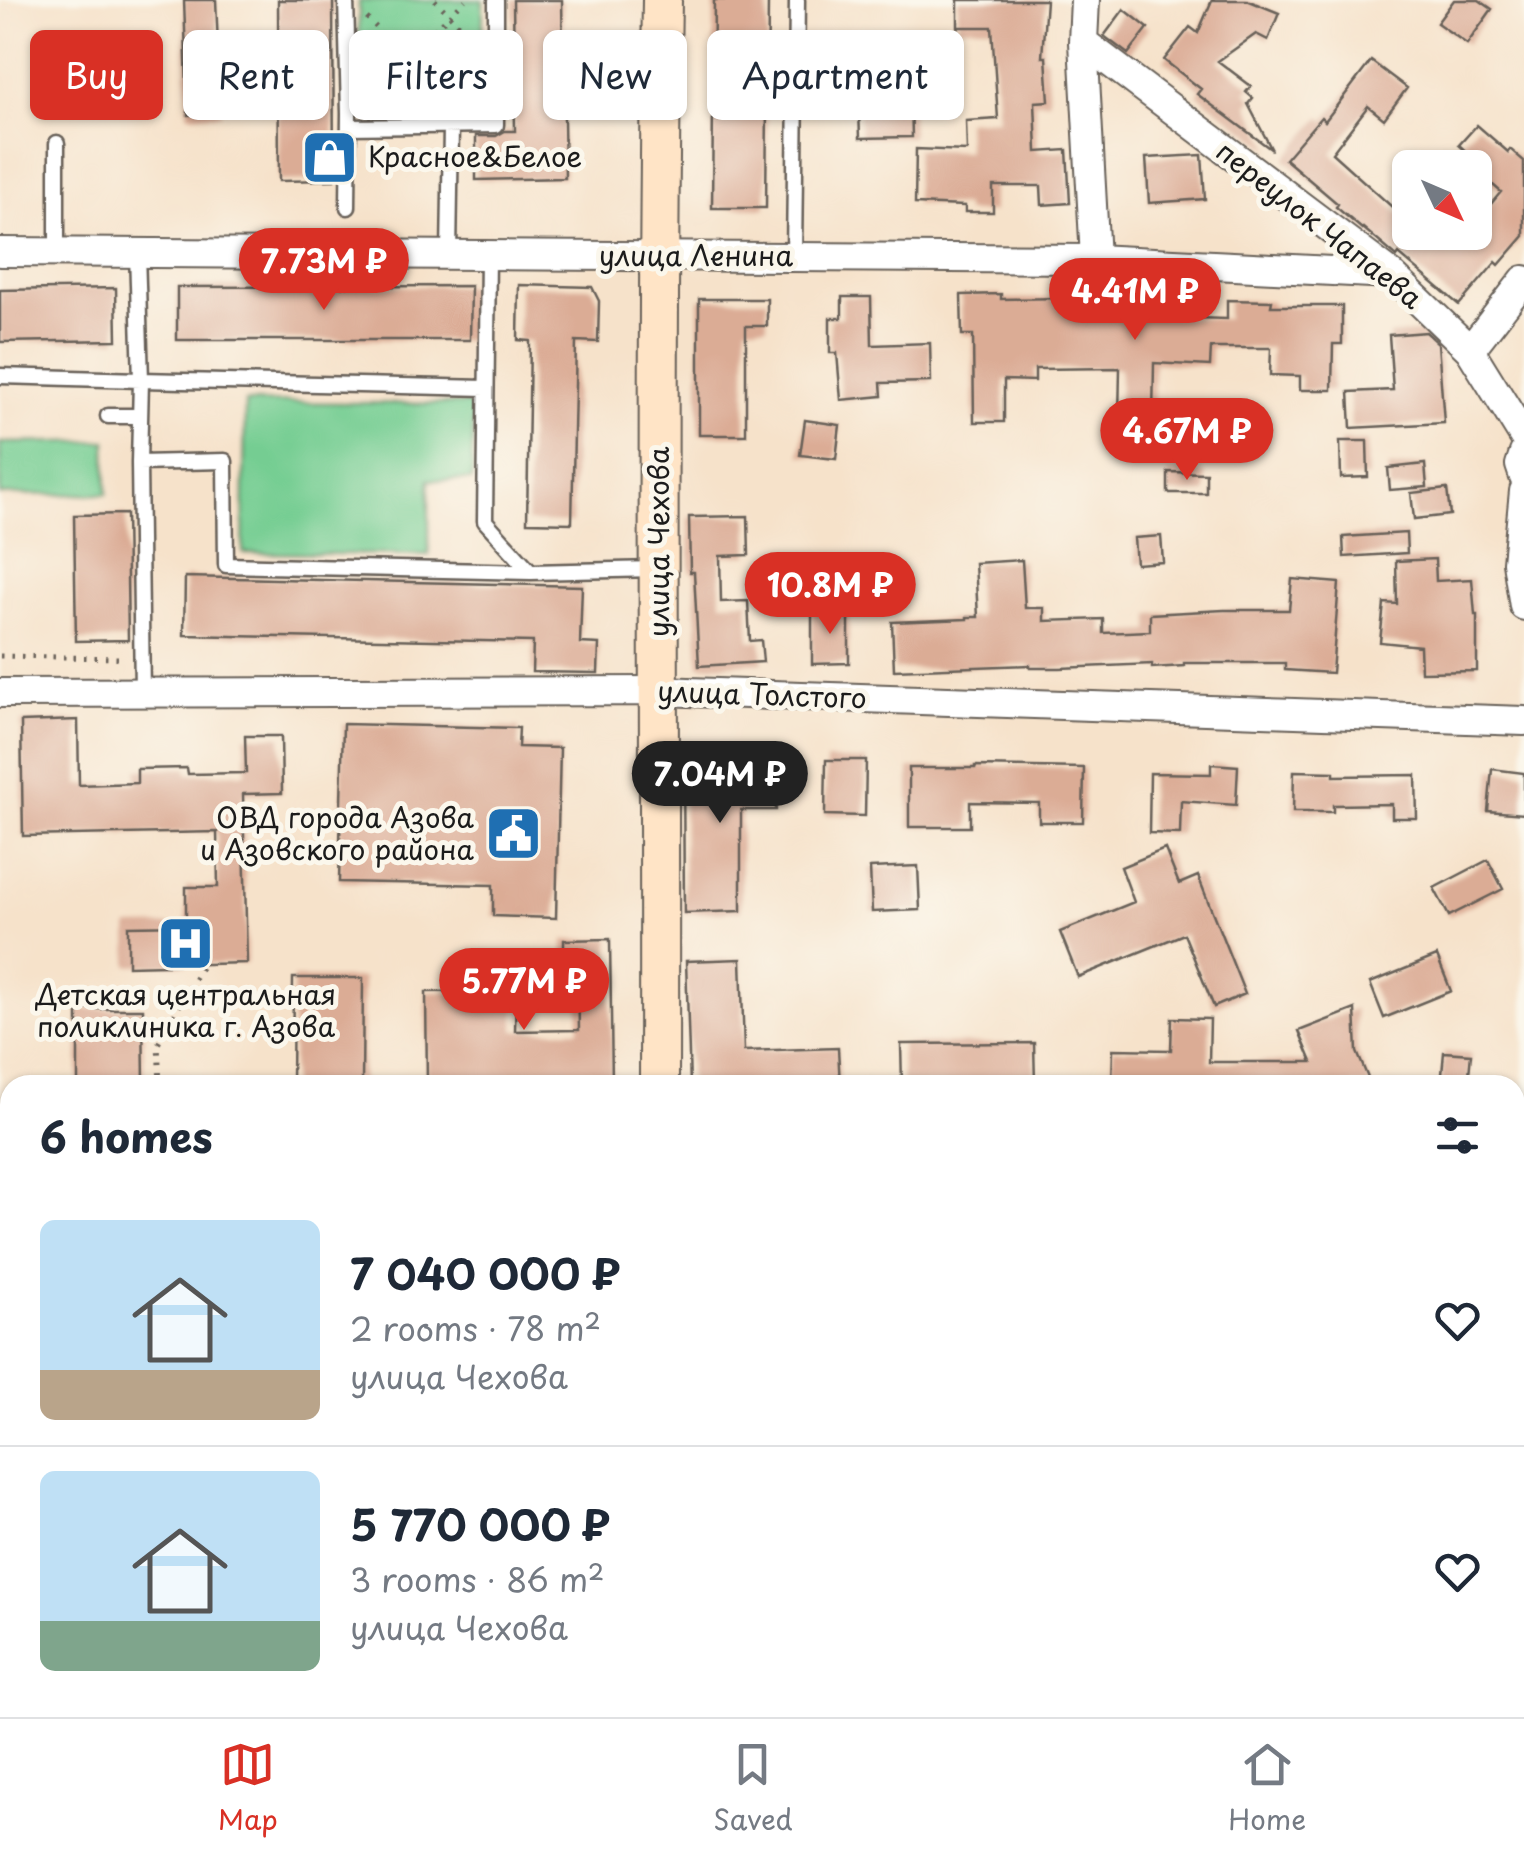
<!DOCTYPE html>
<meta charset="utf-8">
<style>
body{margin:0;font-family:"Playpen Sans",sans-serif;background:#f6f6f7;color:#1f2937;height:100vh;display:flex;flex-direction:column;font-size:38px;white-space:nowrap}
*{box-sizing:border-box;margin:0}
p{font-size:32px;color:#747a83}
.icon{flex:none;width:55px;height:55px;fill:none;stroke:currentColor;stroke-width:2;stroke-linecap:round;stroke-linejoin:round}
.map{position:relative;flex:1;overflow:hidden}
.sheet{position:absolute;left:0px;top:1075px;width:1525px;height:642px;display:flex;flex-direction:column;background:#fff;border-radius:30px 30px 0 0;box-shadow:0 2px 8px #0004}
.sheet>*{flex:none}
.hud{position:absolute;left:30px;top:30px;width:1000px;height:90px;display:flex;gap:20px}
.needle{width:65px;rotate:134deg}
.fabs{position:absolute;left:1392px;top:150px;display:grid;gap:20px}
.fabs a{display:grid;place-items:center;width:100px;height:100px;border-radius:15px;background:#fff;box-shadow:0 2px 8px #0004;font-size:50px}
.price{position:absolute;translate:-50% -85px;padding:0 22px;border-radius:35px;background:#d93025;color:#fff;font-size:32px;line-height:65px;filter:drop-shadow(0 2px 5px #0008)}
.price::after{content:'';position:absolute;left:50%;top:60px;width:30px;height:22px;margin-left:-15px;background:inherit;clip-path:polygon(0 0,100% 0,50% 100%)}
.price.current{background:#222;color:#fff}
ul{padding:0;list-style:none}
li{display:flex;align-items:center;gap:30px;height:250px;padding:0 40px}
li+li{border-top:2px solid #e0e1e3}
li span{display:grid;place-items:center;flex:none;width:280px;height:200px;border-radius:15px;color:#555}
li>.icon{margin-inline-start:auto}
span .icon{width:120px;height:120px;fill:#fffc;stroke-width:1}
li b{font-size:42px}
h2{display:flex;justify-content:space-between;align-items:center;height:120px;padding:0 40px;font-size:42px}
.chip{padding:0 35px;border-radius:15px;background:#fff;box-shadow:0 2px 8px #0004;font-size:35px;line-height:90px}
.chip.current{background:#d93025;color:#fff}
.menu{display:flex;justify-content:space-around;align-items:center;height:140px;border-top:2px solid #e0e1e3;background:#fff;font-size:28px;color:#747a83}
.menu a{display:grid;justify-items:center;gap:5px}
.menu .current{color:#d93025}
.map>svg:first-child{display:block}
.green{fill:#75cd92;stroke:#487457;stroke-width:2.5}
.building{fill:#dbac95}
.lines{fill:none;stroke-linecap:round;stroke-linejoin:round}
.lane-casing{stroke:#686159;stroke-width:19}
.street-casing{stroke:#686159;stroke-width:32}
.secondary-casing{stroke:#686159;stroke-width:42}
.path{stroke:#686159;stroke-width:5;stroke-dasharray:2.5 8;stroke-linecap:butt}
.lane{stroke:#fff;stroke-width:14}
.street{stroke:#fff;stroke-width:28}
.secondary{stroke:#ffe4c6;stroke-width:38}
.labels{text-anchor:middle;stroke-width:10;stroke-linejoin:round;paint-order:stroke}
.poi-label{font-size:28px;fill:#1c1c1c;stroke:#fbf7ec;text-anchor:start}
.street-label{font-size:28px;fill:#1c1c1c;stroke:#fbf7ec}
</style>
<div class="map">
<svg width="1524" height="1717" viewBox="0 0 1524 1717">
<rect width="100%" height="100%" fill="#fbf7ec"/>
<filter id="ink" filterUnits="userSpaceOnUse"><feTurbulence type="fractalNoise" baseFrequency=".01" numOctaves="2"/><feDisplacementMap in="SourceGraphic" scale="20" xChannelSelector="R" yChannelSelector="G"/><feConvolveMatrix kernelMatrix="1 2 1 2 8 2 1 2 1" color-interpolation-filters="sRGB"/></filter>
<filter id="wash" filterUnits="userSpaceOnUse"><feTurbulence type="fractalNoise" baseFrequency=".0048" numOctaves="4" result="noise"/><feDisplacementMap in="SourceGraphic" scale="40" xChannelSelector="R" yChannelSelector="G"/><feGaussianBlur stdDeviation="2.25" result="paint"/><feColorMatrix in="noise" values="0 0 0 0 0 0 0 0 0 0 0 0 0 0 0 0 0 1.4 0 .05"/><feComposite in="paint" operator="in"/></filter>
<g filter="url(#wash)">
<rect width="100%" height="100%" fill="#f6e2ca"/>
<path class="green" d="M399,0H483L482,115L358,116L359,1Z
M245,402L473,404L472,480H429V555L243,553Z
M106,441L107,494L0,495V443Z
M1515,1503H1524V1704L1515,1706Z
M1166,1708H1505L1455,1717H1167Z"/>
<g id="blocks">
<path class="building" d="M184,0H216L221,114L188,115Z
M278,0H333L334,180L279,181Z
M513,0H562L565,178L476,180V136H496L505,131H515Z
M714,0H768L766,208H712Z
M958,0H1046L1042,57H1046L1049,101L1035,102L1037,152L1067,150L1070,203L1042,205L1041,186H993V212H965V206L915,204L916,149L967,151L966,121L998,119L992,27H958Z
M1212,0H1247L1279,13L1268,40L1256,34L1218,61L1251,86L1246,92L1253,98L1248,104L1272,150L1197,94L1201,89L1164,60L1190,27L1198,33Z
M1454,0H1479L1492,9L1467,44L1437,23Z
M1124,9L1148,28L1128,54L1104,36Z
M1371,61L1407,88L1384,119L1368,106L1332,153L1410,223V232H1475V223L1501,192L1485,178L1490,173L1459,145L1477,125L1508,152L1510,149L1524,161V236L1499,265L1496,262L1459,305L1399,254L1397,257L1363,228L1362,229L1336,207L1338,204L1285,159L1321,117L1325,121Z
M886,65L887,84H893V97H911L912,137L860,138L858,80L865,79V66Z
M1202,155L1205,199L1149,203L1146,158Z
M519,285L592,287L599,301L598,342L576,341L572,523L527,522L530,341L518,340Z
M471,286L470,340H177V287Z
M116,288L117,340L0,342V290Z
M1001,294V299L1126,297L1127,316L1227,319V300L1272,301L1271,306H1342V344H1333L1332,390H1300V376L1270,375L1271,348H1211L1210,366L1154,363L1153,418H1119L1120,368L1035,369V381L1004,380V422H974L973,335H962L961,295Z
M842,297H871L872,345L930,343L931,382L881,383L882,396L841,400L837,353H830V318H842Z
M699,299H767V326H746V435H699Z
M1426,332L1438,343L1444,423L1351,428L1349,392L1393,390L1389,335Z
M805,420L840,425L836,459L800,455Z
M1340,441H1367L1368,477L1341,478Z
M1425,464L1427,487L1390,490L1388,468Z
M1168,472L1206,473V493H1168Z
M1447,489L1450,515L1414,519L1411,493Z
M126,514L128,640L76,641L74,515Z
M748,516L749,555L720,556L721,602L748,601L750,641L761,640L763,662L699,666L694,572H690L689,517Z
M1406,533L1407,553L1344,557L1343,537Z
M1161,536L1163,562L1136,564L1134,538Z
M1435,559L1436,581L1472,579L1475,615H1477V671L1421,672L1420,646L1380,642L1384,603L1397,604L1396,561Z
M1022,560L1025,608H1044V621L1103,619V633L1150,631V614L1224,610H1289L1292,579L1339,583L1332,673L1285,670V663H1184V666L1152,668V664L1060,668H1030V665L894,670L892,622L967,619V617H978L975,563Z
M185,577L582,586L580,643L599,644L598,673L532,672L533,642L184,635Z
M849,610V663L812,664V611Z
M78,720L79,785L137,783V769L187,768L188,774L246,773L245,736H281L282,793L243,794L247,963L128,966V926L186,925V887H218L217,832L23,836L21,722Z
M343,724L519,728L518,747L560,748L556,918L493,916V885L339,882Z
M775,757L776,810H741V911L684,913L683,758Z
M826,760H866L865,816L825,815Z
M1211,764L1238,766L1236,805L1181,801L1180,834L1149,833L1150,773L1211,774Z
M975,766L1084,768L1083,822H1039V803L970,802V827H909V768H975Z
M1492,769L1524,773V814L1488,811Z
M1294,771L1334,772V776L1416,775L1417,818H1392V804L1333,805V812H1293Z
M1165,849L1179,884L1198,876L1245,994L1214,1007L1184,934L1078,977L1060,932L1134,902L1121,867Z
M1488,860L1503,889L1449,916L1434,888Z
M918,866L920,910L872,912L870,868Z
M610,939L612,1085H427L426,992L516,991L515,1031L579,1030L578,975H564V940Z
M1437,956L1451,991L1384,1018L1370,983Z
M741,959L744,1051L838,1048L840,1085H690L686,961Z
M293,978H363L362,1085H292Z
M78,1009H143L144,1085H78Z
M1355,1009L1357,1052L1371,1085H1112L1113,1049L1171,1050L1172,1018L1210,1019L1209,1062H1312L1299,1031Z
M1034,1043L1035,1085H902L901,1044Z
M1444,1052L1471,1054L1468,1085H1441Z"/>
</g>
</g>
<g filter="url(#ink)">
<use href="#blocks" fill-opacity="0" stroke="#686159" stroke-width="2.5"/>
<g class="lines">
<defs>
<path id="lane" d="M346,0L349,113L348,207
M349,127L496,125V0
M57,252V143
M137,253L141,380L486,388
M449,255L451,126
M488,255L485,521L531,572
M794,257L797,0
M0,376L141,380L139,463L142,693
M108,416H140
M139,463L225,461L226,565L531,572L655,569
M520,1717L521,1708
M759,1717V1708"/>
<path id="street" d="M1085,0L1083,42L1095,259
M1083,42L1391,274L1470,350L1524,437
M0,252L1095,259L1391,274
M1470,350L1524,280
M1524,453L1520,465L1524,477
M1524,491L1517,562L1524,606
M0,693L660,691L1524,721
M0,1163H10
M1515,1485H1524
M854,1717V1708"/>
<path id="secondary" d="M659,1085C660,723 656,362 662,0
M1515,1136H1524
M0,1622H10
M47,1717V1708"/>
</defs>
<use href="#lane" class="lane-casing"/>
<use href="#street" class="street-casing"/>
<use href="#secondary" class="secondary-casing"/>
<path class="path" d="M435,0L476,42
M367,18L454,105
M367,96L465,0
M0,656L122,658
M160,1085L158,1044L203,964
M1515,1658L1524,1657
M554,1708V1717
M1148,1708L1150,1717
M1266,1717L1272,1708"/>
<use href="#lane" class="lane"/>
<use href="#street" class="street"/>
<use href="#secondary" class="secondary"/>
</g>
</g>
<defs>
<symbol id="shop-square" viewBox="-11 -11 22 22"><rect x="-9" y="-9" width="18" height="18" rx="4" fill="#1f6fb2" stroke="#fbf7ec"/><path d="M-5-2.5h2.3a2.7 3.5 0 0 1 5.4 0H5L5.5 6h-11ZM-1.5-2.5h3a1.5 2.3 0 0 0-3 0Z" fill="#fff"/></symbol>
<symbol id="civic-square" viewBox="-11 -11 22 22"><rect x="-9" y="-9" width="18" height="18" rx="4" fill="#1f6fb2" stroke="#fbf7ec"/><path d="M-.6-6.5H3V-4.5H.6V-3L4-1V1h2V6H-6V1h2V-1L-.6-3ZM-1.2 2.5V6h2.4V2.5Z" fill="#fff"/></symbol>
<symbol id="hospital-square" viewBox="-11 -11 22 22"><rect x="-9" y="-9" width="18" height="18" rx="4" fill="#1f6fb2" stroke="#fbf7ec"/><path d="M-5-5h3v3.5h4V-5h3V5h-3V1.5h-4V5h-3Z" fill="#fff"/></symbol>
</defs>
<g fill-rule="evenodd">
<use href="#shop-square" x="298" y="126" width="63" height="63"/>
<use href="#civic-square" x="482" y="802" width="63" height="63"/>
<use href="#hospital-square" x="154" y="912" width="63" height="63"/>
</g>
<g class="labels">
<g class="poi-label">
<text x="368" y="167">Красное&amp;Белое</text>
<text x="474" y="828" text-anchor="end">ОВД города Азова<tspan x="474" dy="32">и Азовского района</tspan></text>
<text x="186" y="1005" text-anchor="middle">Детская центральная<tspan x="186" dy="32">поликлиника г. Азова</tspan></text>
</g>
<g class="street-label">
<text transform="translate(1319 225) rotate(38)" y="10">переулок Чапаева</text>
<text x="696" y="266">улица Ленина</text>
<text transform="translate(659 542) rotate(-90)" y="10">улица Чехова</text>
<text transform="translate(762 695) rotate(2)" y="10">улица Толстого</text>
</g>
</g>
</svg>
<div class="fabs">
<a><svg class="needle" viewBox="-14 -14 28 28"><path d="M0-13l5 13h-10z" fill="#e53935"/><path d="M0 13l5-13h-10z" fill="#747a83"/></svg></a>
</div>
<b class="price" style="left:324px;top:313px">7.73M ₽</b>
<b class="price" style="left:1135px;top:343px">4.41M ₽</b>
<b class="price" style="left:1187px;top:483px">4.67M ₽</b>
<b class="price" style="left:830px;top:637px">10.8M ₽</b>
<b class="price current" style="left:720px;top:826px">7.04M ₽</b>
<b class="price" style="left:524px;top:1033px">5.77M ₽</b>
<div class="hud">
<a class="chip current">Buy</a>
<a class="chip">Rent</a>
<a class="chip">Filters</a>
<a class="chip">New</a>
<a class="chip">Apartment</a>
</div>
<section class="sheet">
<h2>6 homes<svg class="icon" aria-label="filters" viewBox="0 0 24 24"><path d="M4 7h16M4 17h16"/><circle cx="9" cy="7" r="2"/><circle cx="15" cy="17" r="2"/></svg></h2>
<ul>
<li><span style="background:linear-gradient(#bfe0f5 75%,#b9a48a 0)"><svg class="icon" aria-label="home" viewBox="0 0 24 24"><path d="M3 11l9-7 9 7M6 9v11h12V9"/></svg></span><div><b>7 040 000 ₽</b><p>2 rooms · 78 m²</p><p>улица Чехова</p></div><svg class="icon" aria-label="heart" viewBox="0 0 24 24"><path d="M12 20l-8-8c-3-5 5-10 8-4 3-6 11-1 8 4z"/></svg></li>
<li><span style="background:linear-gradient(#bfe0f5 75%,#7fa58c 0)"><svg class="icon" aria-label="home" viewBox="0 0 24 24"><path d="M3 11l9-7 9 7M6 9v11h12V9"/></svg></span><div><b>5 770 000 ₽</b><p>3 rooms · 86 m²</p><p>улица Чехова</p></div><svg class="icon" aria-label="heart" viewBox="0 0 24 24"><path d="M12 20l-8-8c-3-5 5-10 8-4 3-6 11-1 8 4z"/></svg></li>
</ul>
</section>
</div>
<nav class="menu">
<a class="current"><svg class="icon" aria-label="map" viewBox="0 0 24 24"><path d="M3 6l6-2 6 2 6-2v14l-6 2-6-2-6 2zM9 4v14M15 6v14"/></svg>Map</a>
<a><svg class="icon" aria-label="saved" viewBox="0 0 24 24"><path d="M7 4h10v16l-5-4-5 4z"/></svg>Saved</a>
<a><svg class="icon" aria-label="home" viewBox="0 0 24 24"><path d="M3 11l9-7 9 7M6 9v11h12V9"/></svg>Home</a>
</nav>
